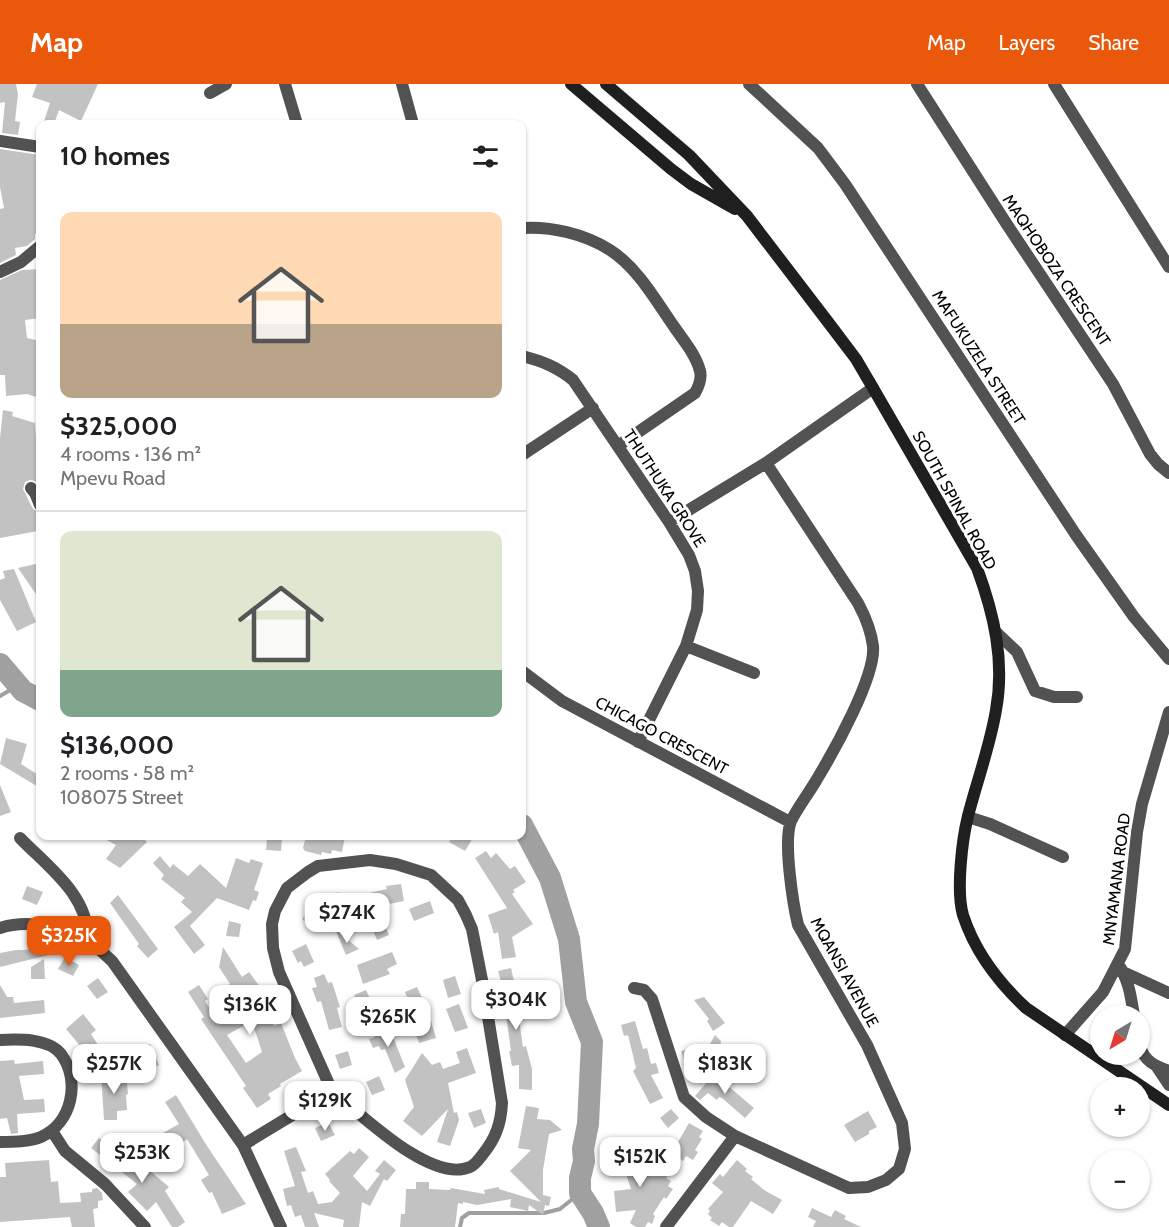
<!DOCTYPE html>
<meta charset="utf-8">
<style>
body{margin:0;font-family:Cabin,sans-serif;background:#f2f2f2;color:#202124;height:100vh;display:flex;flex-direction:column;font-size:22px;white-space:nowrap}
*{box-sizing:border-box;margin:0}
p{font-size:20px;color:#757577}
.icon{flex:none;width:33px;height:33px;fill:none;stroke:currentColor;stroke-width:2;stroke-linecap:round;stroke-linejoin:round}
.map{position:relative;flex:1;overflow:hidden}
.panel{position:absolute;left:36px;top:36px;width:490px;height:720px;display:flex;flex-direction:column;background:#fff;border-radius:12px;box-shadow:0 2px 4px #0004}
.panel>*{flex:none}
.needle{width:39px;rotate:218deg}
.controls{position:absolute;left:1090px;top:921px;display:grid;gap:12px}
.controls a{display:grid;place-items:center;width:60px;height:60px;border-radius:50%;background:#fff;box-shadow:0 2px 4px #0004;font-size:30px}
.price{position:absolute;translate:-50% -51px;padding:0 14px;border-radius:12px;background:#fff;color:#222;font-size:20px;line-height:39px;filter:drop-shadow(0 2px 3px #0008)}
.price::after{content:'';position:absolute;left:50%;top:36px;width:18px;height:14px;margin-left:-9px;background:inherit;clip-path:polygon(0 0,100% 0,50% 100%)}
.price.active{background:#ea580c;color:#fff}
ul{padding:0;list-style:none}
li{display:grid;align-content:center;gap:12px;height:318px;padding:0 24px}
li+li{border-top:2px solid #e0e0e0}
li span{display:grid;place-items:center;height:186px;border-radius:12px;color:#555}
li>.icon{margin-inline-start:auto}
span .icon{width:108px;height:108px;fill:#fffc;stroke-width:1}
li b{font-size:26px}
h2{display:flex;justify-content:space-between;align-items:center;height:72px;padding:0 24px;font-size:26px}
header{display:flex;align-items:center;gap:36px;box-sizing:border-box;height:84px;padding:0 30px;background:#ea580c;color:#fff}
header strong{font-size:28px}
nav{display:flex;gap:33px;margin-inline-start:auto;font-size:21px}
.map>svg:first-child{display:block}
.lines{fill:none;stroke-linecap:round;stroke-linejoin:round}
.stream{stroke:#a0a0a0;stroke-width:4}
.river{stroke:#a0a0a0;stroke-width:22}
.building{fill:#c2c2c2;fill-rule:evenodd}
.street{stroke:#525252;stroke-width:12}
.secondary{stroke:#1f1f1f;stroke-width:12}
.labels{text-anchor:middle;stroke-width:6;stroke-linejoin:round;paint-order:stroke}
.street-label{font-size:16px;fill:#000;stroke:#fff}
</style>
<header>
<strong>Map</strong>
<nav><a>Map</a><a>Layers</a><a>Share</a></nav>
</header>
<div class="map">
<svg width="1169" height="1143" viewBox="0 0 1169 1143">
<rect width="100%" height="100%" fill="#fff"/>
<g class="lines">
<path class="stream" d="M0,612L17,602
M460,1143L462,1134L469,1129H544L560,1125L580,1109"/>
<path class="river" d="M0,580L23,607L40,616
M522,741L550,794L569,855L576,918L592,958L588,1040L583,1065L584,1077L580,1094V1109L593,1129L599,1143"/>
</g>
<path class="building" d="M0,0H16L18,10L15,37L20,38L18,51L2,49L5,18L0,19Z
M37,0H98L81,37L59,26L54,40H43L50,19L32,13Z
M0,65L40,71V148L35,150V155L27,162L15,164L16,171L0,179V125L4,124L0,103Z
M40,185V234L25,236L27,254L40,257V307L39,314L27,310L6,312L5,291H0V196L22,186Z
M3,326L13,328L12,332L35,339L37,367L40,365V403L35,397L30,396L25,398L23,405L33,425L40,429V434L36,436L38,447L0,454V354Z
M40,479V516L18,484Z
M14,485L36,538L17,547L0,516V496L5,494L3,487Z
M6,654L27,660L21,680L40,692V704L0,680Z
M0,701L11,728L0,732Z
M99,752H141L147,758L120,784L106,775L116,761Z
M306,752L345,753L342,768L332,766L331,770L322,768L321,771L305,767L303,764Z
M453,752H474L465,767L449,758Z
M267,753L282,754L281,767L266,766Z
M486,767L491,774L496,769L510,785L515,782L526,798L513,806L515,808L512,810L533,840L512,853L516,873L502,875L498,848L494,850L488,831L507,824L475,774Z
M160,772L170,784L173,780L188,792L200,780L226,804L236,774L249,779L251,775L263,779L254,806L259,808L256,817L253,816L249,826L217,814L190,842L205,861L194,870L174,843L192,828L181,818L185,814L161,795L164,791L153,779Z
M401,800L404,817L350,828L351,831L338,837L326,815L338,808L342,815L387,805L386,802Z
M27,802L43,808L37,821L22,815Z
M118,811L158,865L148,874L137,862L139,860L110,819Z
M430,817L434,829L414,837L409,825Z
M311,825L322,835L314,845L302,835Z
M229,837L241,840L239,853L226,852Z
M383,837L389,851L377,856L371,842Z
M335,845L359,865L346,871Z
M306,860L314,878L304,883L301,877L298,879L292,867Z
M223,863L242,893L249,888L260,903L268,926H271L269,927L274,942L281,939L295,974L302,987L280,1000L281,1002L268,1010L271,1015L257,1024L243,1004L246,1002L201,935L204,933L188,908L199,901L208,915L205,917L219,939L229,931L243,929L240,924L242,923L228,901L230,900L219,883ZM252,937L262,968L246,979L227,951Z
M57,865V869L0,883V869L16,866Z
M392,868L397,880L387,885L390,890L363,900L357,881Z
M65,873L79,881L73,892L58,885Z
M44,875L45,895H31V883Z
M511,884L517,910L519,928H518L523,963L526,962L532,985V1006L519,1005V981L512,982L509,967H511L502,901L498,887Z
M324,890L328,899L332,898L340,923L337,924L342,943L329,946L321,917L317,918L312,904L317,903L314,894Z
M455,892L461,910L448,914L443,896Z
M98,894L108,908L97,915L87,902Z
M0,901L7,913H13L14,919L44,916L45,929L0,934Z
M417,903L428,927L436,954L419,959L410,932L414,931L405,908Z
M366,906L375,926L363,931L354,911Z
M704,913L725,939L713,947L707,937L709,935L694,916Z
M459,920L468,944L455,948L446,925Z
M83,930L96,946L91,950L103,969L93,977L66,945Z
M635,937L643,965L647,964L651,980L656,979L659,989L651,991L663,1014L650,1020L633,987L636,984L628,951L624,952L621,941Z
M389,943L405,983L395,989L385,965L381,966L379,962L373,964L369,955L375,953L373,950Z
M715,951L721,957L720,963L724,972L707,984L710,986L695,990L691,978L685,979L681,967L710,960Z
M150,960L159,981L144,988L135,967Z
M467,964L476,989L448,999L454,1029L457,1028L459,1036L450,1062L437,1058L448,1025L422,1052L403,1037L414,1023L405,996L422,969L432,981L440,978L443,985L460,979L456,968Z
M348,967L352,981L340,985L335,971Z
M14,976L15,980L43,977L44,990L19,992L24,1016L44,1015L45,1028L17,1030L18,1049L11,1050L7,1034L0,1035V977Z
M114,989V991L126,990L128,1010L126,1011L127,1026L117,1027V1036H104L101,990Z
M714,990L754,1024L745,1034L722,1014L719,1013L717,1016L708,1009L700,1016L695,1012Z
M379,992L385,1006L372,1011L366,998Z
M176,1011L207,1062L246,1120L222,1130L212,1108L209,1109L201,1096L209,1091L187,1055L173,1066L166,1056L163,1049L179,1040L165,1018Z
M526,1022L539,1024L537,1035L550,1036L562,1046L549,1050L543,1086V1111L551,1113L549,1122L545,1121L543,1131L529,1121L528,1127L510,1123L511,1115L477,1121L463,1118V1120L458,1119L455,1143H400L401,1130H405L406,1105H416V1098H429V1105L450,1106L451,1104L485,1110L484,1106L499,1103V1105L541,1118L510,1087L531,1066L518,1064Z
M481,1025L486,1039L474,1044L468,1029Z
M671,1025L679,1034L668,1044L660,1034Z
M868,1027L877,1043L869,1047V1050L855,1058L844,1041Z
M328,1038L335,1051L321,1057L315,1044Z
M689,1039L703,1047L699,1053L702,1055L695,1066L698,1068L693,1076L686,1072L683,1077L671,1070Z
M99,1054L145,1090L149,1086L169,1103L165,1107L185,1138L178,1143H172L156,1118L147,1127L128,1108L137,1100L91,1064Z
M624,1062L639,1071L637,1075L658,1089L659,1086L668,1091L666,1094L671,1097L668,1102L673,1105L666,1115L664,1113L653,1130L655,1132L652,1140L648,1138L645,1143H636L630,1139L636,1126L616,1128L614,1107L631,1105L626,1090L612,1081Z
M296,1063L306,1087L301,1088L308,1109L313,1107L318,1120L332,1118L340,1109L329,1097L330,1096L325,1090L350,1067L354,1070L359,1064L369,1073L353,1092L367,1107L380,1090L375,1087L384,1076L396,1086L387,1097L384,1095L370,1122L362,1118L359,1143H343L344,1136L314,1129L319,1143H305L301,1131L295,1133L291,1121L287,1122L283,1105L295,1102L284,1067Z
M49,1076L51,1098L58,1097L60,1119L81,1118L80,1109L92,1108V1105L97,1104L102,1109L103,1116L98,1117V1124L93,1125L95,1143H72L70,1133L0,1138V1093H6L5,1079Z
M737,1076L747,1085L745,1087L753,1093L751,1095L764,1106L782,1116L773,1130L751,1117L733,1143H729L722,1138L719,1142L710,1136L712,1134L708,1130L710,1127L708,1125L723,1108L712,1099L720,1090L723,1093Z
M812,1124L831,1133L835,1126L846,1132L844,1135L861,1143H813L816,1137L808,1133Z"/>
<g class="lines">
<path class="street" d="M285,0L297,40
M402,0L413,40
M749,0L818,64L845,100L1076,451L1134,533L1169,575
M917,0L1006,139L1113,300L1150,370L1158,380L1169,389
M1054,0L1169,183
M210,9L226,0
M0,57L40,63
M522,144C551,142 585,150 610,166C638,184 656,217 675,244C684,257 696,271 700,287C702,295 699,302 695,309L618,362
M0,188L21,178L40,162
M522,272C542,277 557,283 573,296L669,438L689,471L695,487L698,507L697,526L686,562L638,658
M522,371L593,324
M31,404L35,409L40,421
M669,438L766,379L873,304
M997,549L1017,568L1035,607L1054,613H1077
M686,562L754,589
M522,587L562,617L790,738
M968,733L990,740L1063,773
M20,754C47,782 91,813 87,856
M0,844C26,835 63,842 87,856C96,861 104,870 112,877L243,1061L281,1143
M1118,880C1129,896 1131,913 1134,932
M1125,889L1169,909
M634,904L644,906L652,915L684,1013L706,1033L735,1052L849,1104L868,1103L886,1096L899,1085L905,1065L902,1039L867,961L798,841C793,820 783,757 791,737C798,723 809,709 817,695C834,667 876,592 873,562C871,546 865,532 858,519L766,379
M1065,951L1103,908L1125,865L1137,748L1142,720L1169,628
M0,956C19,955 48,954 61,970C81,997 72,1039 41,1053C29,1058 13,1058 0,1058
M1140,962C1144,977 1155,982 1169,987
M1157,983L1169,1001
M52,1047L65,1067L105,1100L145,1143
M243,1061L332,1007C361,1030 431,1100 470,1083C475,1081 480,1074 483,1070C496,1054 501,1039 502,1019L482,896L472,845L466,831L458,816L431,791L396,780L370,776L318,782L308,788L287,804L275,827L272,840L273,864L279,888L332,1007
M666,1143L735,1052"/>
<path class="secondary" d="M571,0L671,85L691,100L735,125
M606,0L689,71L747,132L828,238L856,275L873,304L977,484C994,530 1005,577 996,626C990,662 977,697 968,732C962,756 956,807 963,831C975,868 998,898 1026,924L1169,1021"/>
</g>
<g class="labels">
<g class="street-label">
<text transform="translate(1057 186) rotate(56)" y="6">MAQHOBOZA CRESCENT</text>
<text transform="translate(979 273) rotate(57)" y="6">MAFUKUZELA STREET</text>
<text transform="translate(665 404) rotate(57)" y="6">THUTHUKA GROVE</text>
<text transform="translate(955 416) rotate(61)" y="6">SOUTH SPINAL ROAD</text>
<text transform="translate(662 651) rotate(28)" y="6">CHICAGO CRESCENT</text>
<text transform="translate(1116 795) rotate(-83)" y="6">MNYAMANA ROAD</text>
<text transform="translate(845 888) rotate(61)" y="6">MQANSI AVENUE</text>
</g>
</g>
</svg>
<div class="controls">
<a><svg class="needle" viewBox="-14 -14 28 28"><path d="M0-13l5 13h-10z" fill="#e53935"/><path d="M0 13l5-13h-10z" fill="#757577"/></svg></a>
<a>+</a>
<a>−</a>
</div>
<b class="price" style="left:347px;top:860px">$274K</b>
<b class="price active" style="left:69px;top:883px">$325K</b>
<b class="price" style="left:516px;top:947px">$304K</b>
<b class="price" style="left:250px;top:952px">$136K</b>
<b class="price" style="left:388px;top:964px">$265K</b>
<b class="price" style="left:114px;top:1011px">$257K</b>
<b class="price" style="left:725px;top:1011px">$183K</b>
<b class="price" style="left:325px;top:1048px">$129K</b>
<b class="price" style="left:142px;top:1100px">$253K</b>
<b class="price" style="left:640px;top:1104px">$152K</b>
<section class="panel">
<h2>10 homes<svg class="icon" aria-label="filters" viewBox="0 0 24 24"><path d="M4 7h16M4 17h16"/><circle cx="9" cy="7" r="2"/><circle cx="15" cy="17" r="2"/></svg></h2>
<ul>
<li><span style="background:linear-gradient(#ffd9b3 60%,#b9a48a 0)"><svg class="icon" aria-label="home" viewBox="0 0 24 24"><path d="M3 11l9-7 9 7M6 9v11h12V9"/></svg></span><div><b>$325,000</b><p>4 rooms · 136 m²</p><p>Mpevu Road</p></div></li>
<li><span style="background:linear-gradient(#dfe7d0 75%,#7fa58c 0)"><svg class="icon" aria-label="home" viewBox="0 0 24 24"><path d="M3 11l9-7 9 7M6 9v11h12V9"/></svg></span><div><b>$136,000</b><p>2 rooms · 58 m²</p><p>108075 Street</p></div></li>
</ul>
</section>
</div>
